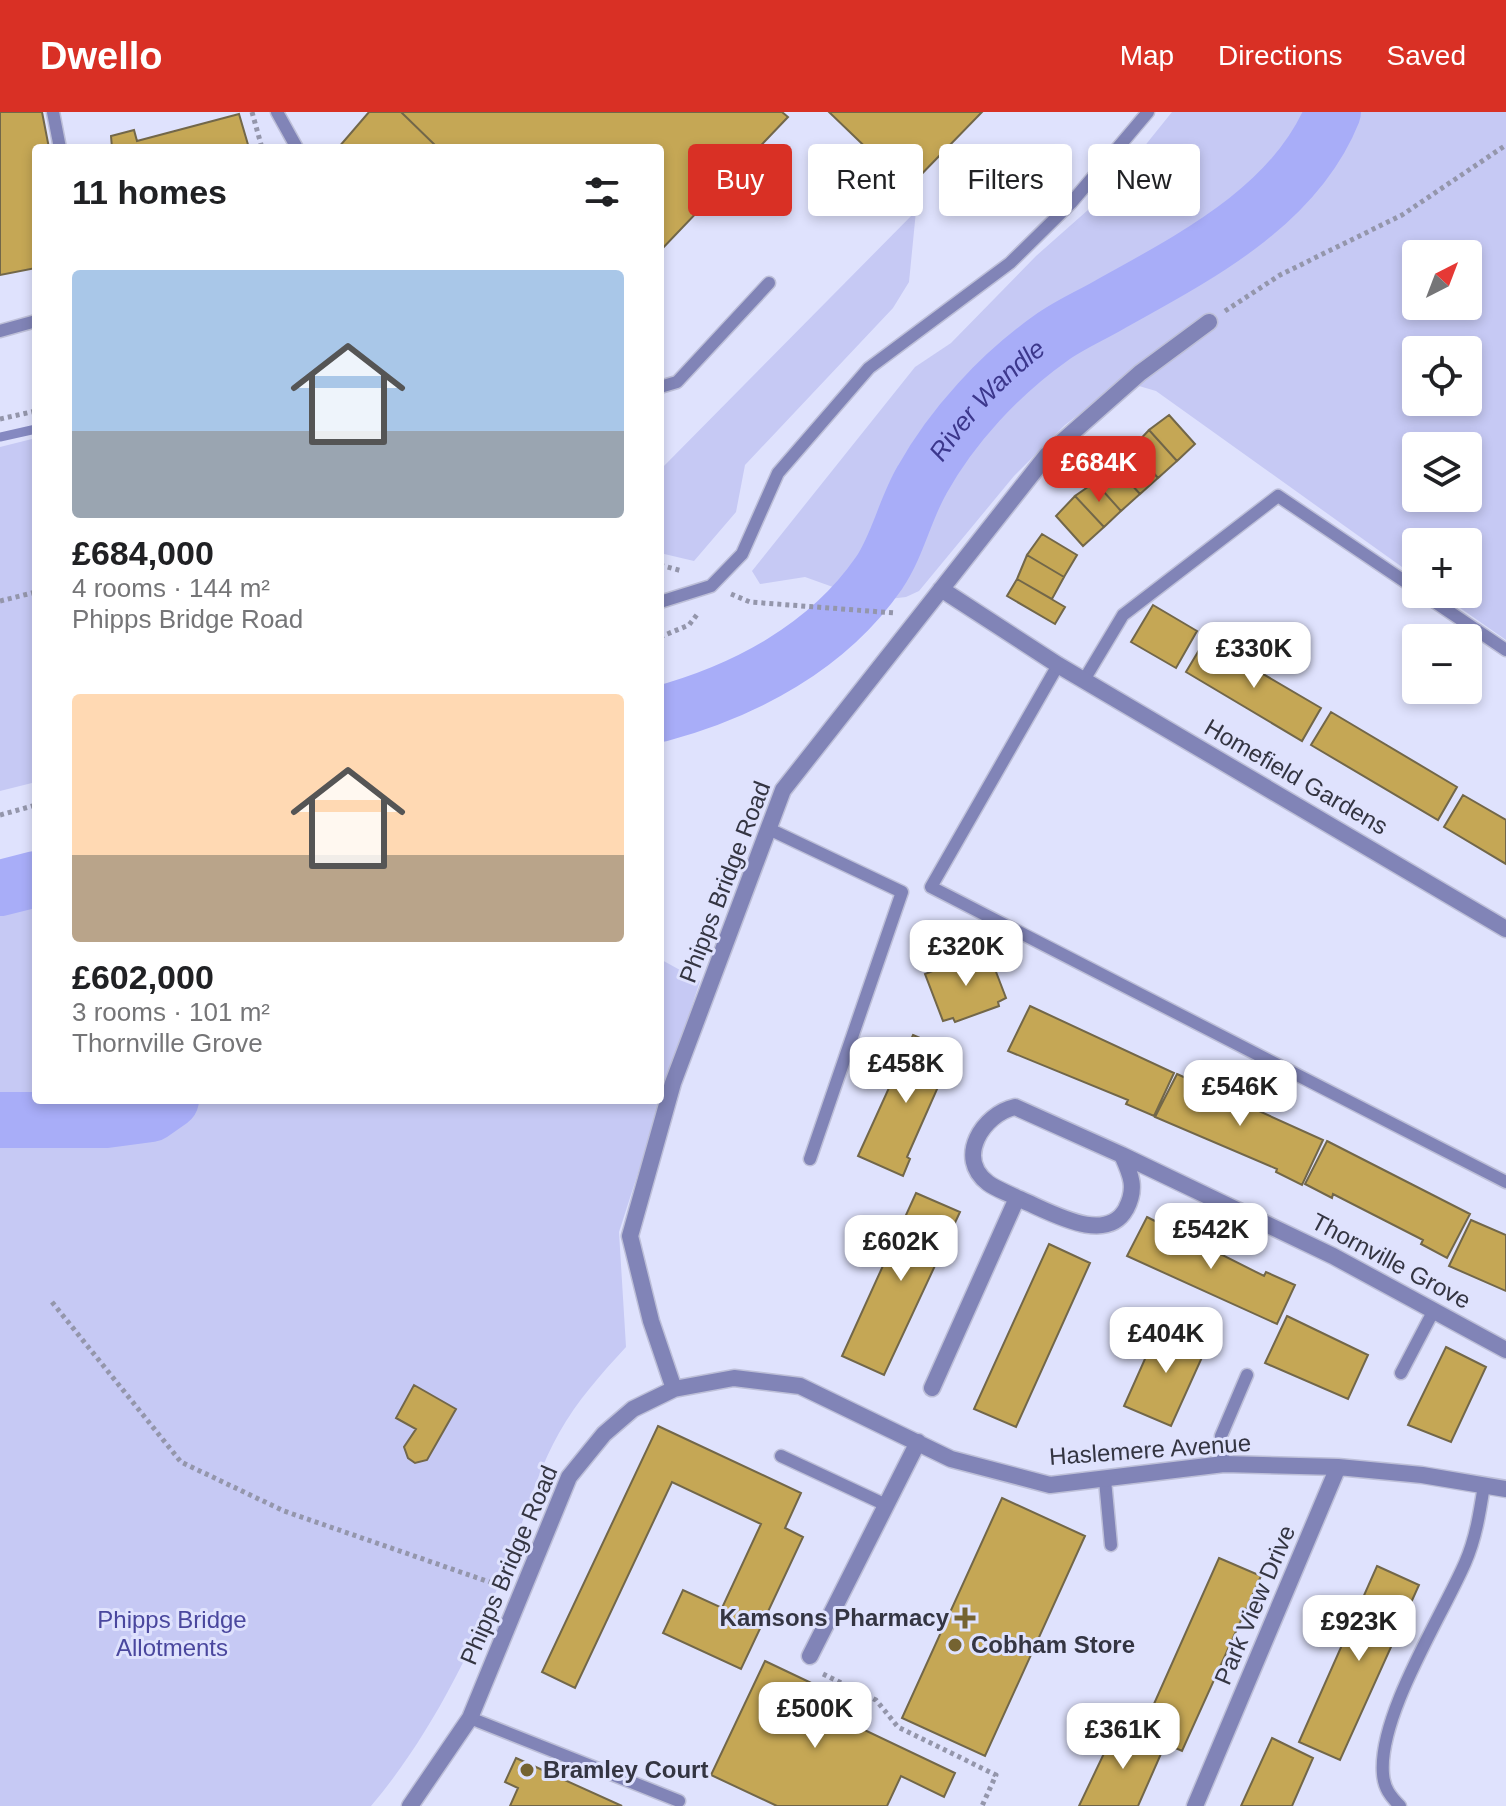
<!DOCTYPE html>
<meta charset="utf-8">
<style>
body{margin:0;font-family:Helvetica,sans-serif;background:#f6f6f6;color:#202124;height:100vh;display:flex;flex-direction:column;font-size:30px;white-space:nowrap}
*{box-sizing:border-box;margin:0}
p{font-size:26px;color:#757577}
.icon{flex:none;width:44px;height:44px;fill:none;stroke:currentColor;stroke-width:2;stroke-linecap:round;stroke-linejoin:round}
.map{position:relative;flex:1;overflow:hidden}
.details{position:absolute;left:32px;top:32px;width:632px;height:960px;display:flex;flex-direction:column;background:#fff;border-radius:8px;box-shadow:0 4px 12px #0003}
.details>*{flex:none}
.banner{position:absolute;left:688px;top:32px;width:698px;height:72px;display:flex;gap:16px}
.needle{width:52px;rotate:42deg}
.buttons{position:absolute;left:1402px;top:128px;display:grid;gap:16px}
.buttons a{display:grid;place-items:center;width:80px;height:80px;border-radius:8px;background:#fff;box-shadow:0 4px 12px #0003;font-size:40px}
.price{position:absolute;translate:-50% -68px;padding:0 18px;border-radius:16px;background:#fff;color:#222;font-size:26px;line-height:52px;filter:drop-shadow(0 2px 4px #0008)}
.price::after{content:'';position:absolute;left:50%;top:48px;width:24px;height:18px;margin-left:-12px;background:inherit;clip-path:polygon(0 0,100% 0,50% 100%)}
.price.on{background:#d93025;color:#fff}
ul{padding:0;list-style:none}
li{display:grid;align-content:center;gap:16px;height:424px;padding:0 40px}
li span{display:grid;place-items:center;height:248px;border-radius:8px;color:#555}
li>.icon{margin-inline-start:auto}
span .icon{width:144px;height:144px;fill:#fffc;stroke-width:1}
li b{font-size:34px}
h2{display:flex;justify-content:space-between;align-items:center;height:96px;padding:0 40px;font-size:34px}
.tag{padding:0 28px;border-radius:8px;background:#fff;box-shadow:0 4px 12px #0003;font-size:28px;line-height:72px}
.tag.on{background:#d93025;color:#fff}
header{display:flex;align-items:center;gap:48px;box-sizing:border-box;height:112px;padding:0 40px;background:#d93025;color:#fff}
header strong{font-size:38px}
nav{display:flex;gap:44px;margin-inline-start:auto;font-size:28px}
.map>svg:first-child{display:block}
.green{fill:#c6c9f4;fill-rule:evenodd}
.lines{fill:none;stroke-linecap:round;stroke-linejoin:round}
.stream{stroke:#8589c1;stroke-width:9}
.river{stroke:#a8adf8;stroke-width:56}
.building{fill:#c5a755;stroke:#726749;stroke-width:2}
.lane-casing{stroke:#bdbfd8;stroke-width:15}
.street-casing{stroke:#bdbfd8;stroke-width:19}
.path{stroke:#9496ab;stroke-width:5;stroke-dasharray:4 4;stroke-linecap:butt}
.lane{stroke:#8184b7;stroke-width:12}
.street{stroke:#8184b7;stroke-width:16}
.poi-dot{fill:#756331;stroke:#dfe2fd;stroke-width:3}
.labels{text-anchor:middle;stroke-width:6;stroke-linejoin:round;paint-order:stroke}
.street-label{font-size:24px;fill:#343542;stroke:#dfe2fd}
.poi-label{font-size:24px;font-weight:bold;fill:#343542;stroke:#dfe2fd;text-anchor:start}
.park-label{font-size:24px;fill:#4a479e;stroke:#dfe2fd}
.water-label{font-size:26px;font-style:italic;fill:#3c378c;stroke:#dfe2fd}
</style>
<header>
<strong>Dwello</strong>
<nav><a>Map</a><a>Directions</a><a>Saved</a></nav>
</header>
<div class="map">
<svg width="1506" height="1694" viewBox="0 0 1506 1694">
<rect width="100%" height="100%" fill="#dfe2fd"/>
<path class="green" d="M1172,0H1506V528L1440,482H1468V430H1416V465L1156,279L1122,269L1065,313L1014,364L919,479L906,485L872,489L805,465L760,472L752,459L915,255L951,231L1036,144L1106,82ZM1416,142H1468V194H1416ZM1416,238H1468V290H1416ZM1416,334H1468V386H1416Z
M916,99L909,170L893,196L745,353L736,400L694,449L660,441V358Z
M36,326V670L0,679V335Z
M36,788V986L0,987V797Z
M660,847L700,869L619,1120L626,1235C601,1262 577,1289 559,1321C534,1365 522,1417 503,1463C469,1544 428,1627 371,1694H0V1033L121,1031L203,988H660Z"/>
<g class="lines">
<path class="stream" d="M0,325L36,317"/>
<g class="river">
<path id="s1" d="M660,602C745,579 828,535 879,461C898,433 905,397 922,368C952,314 1000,262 1051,226C1069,213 1090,204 1109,193C1193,146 1295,95 1333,0"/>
<path d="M0,776L36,767"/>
<path d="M0,1008H106L151,1002L171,988"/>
</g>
</g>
<path class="building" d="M0,0H42L49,36H36V156L0,163Z
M369,0H401L438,36H338Z
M401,0H782L788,5L660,139V36H438Z
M829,0H982L908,76Z
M239,2L249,36H112L111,24L134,18L137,29Z
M1169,303L1195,332L1177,349L1149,318Z
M1149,318L1177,349L1158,366L1132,336Z
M1132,336L1158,366L1140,382L1112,351Z
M1112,351L1140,382L1121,399L1095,370Z
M1095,370L1121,399L1104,415L1075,384Z
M1075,384L1104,415L1083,434L1056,404Z
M1042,422L1077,443L1064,465L1027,443Z
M1027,443L1064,465L1052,487L1017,467Z
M1017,467L1065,495L1055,512L1007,484Z
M1153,493L1197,519L1176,556L1131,530Z
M1205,528L1321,596L1302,629L1186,560Z
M1331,600L1457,675L1438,708L1311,633Z
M1463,683L1506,708V752L1444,715Z
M980,840L986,855L993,852L1006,886L998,890L999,894L955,910L953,906L943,909L925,862Z
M1030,894L1174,961L1154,1004L1126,992L1128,988L1008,939Z
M913,923L957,942L943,969L941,968L907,1045L910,1047L903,1064L858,1044Z
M1177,962L1323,1028L1302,1073L1276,1060L1277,1057L1155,1005Z
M1327,1029L1470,1102L1447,1146L1421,1132L1423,1128L1333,1082L1332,1086L1305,1072Z
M916,1081L960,1100L884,1263L842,1244Z
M1147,1105L1264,1164L1266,1160L1295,1173L1277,1212L1127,1144Z
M1471,1108L1506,1123V1179L1449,1154Z
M1049,1132L1090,1151L1016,1315L974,1297Z
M1287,1204L1368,1243L1348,1287L1265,1251Z
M1161,1211L1208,1232L1171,1314L1124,1294Z
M1446,1235L1486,1255L1451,1330L1408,1313Z
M414,1273L456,1297L427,1348L415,1351L408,1346L404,1335L416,1317L396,1306Z
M658,1314L801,1381L785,1416L803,1425L741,1557L663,1521L683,1478L722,1496L761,1412L672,1370L575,1576L542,1560Z
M1002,1386L1085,1424L985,1644L902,1606Z
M1219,1446L1261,1464L1182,1639L1141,1621Z
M1377,1454L1419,1473L1340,1648L1299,1630Z
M765,1549L864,1596L856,1614L955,1661L944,1685L901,1664L887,1694H777L711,1663Z
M1117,1614L1164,1635L1138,1694H1079Z
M1272,1626L1313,1646L1292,1694H1241Z
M516,1646L622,1694H510L518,1676L505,1670Z"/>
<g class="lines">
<defs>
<path id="lane" d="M53,0L60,36
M277,0L297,36
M0,219L36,209
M660,275L677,270L769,171
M1423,482L1506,538
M660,490L711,474L742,442L778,361L869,256L1010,151L1071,91L1148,0
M1058,553L931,775L1506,1070
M1084,568L1123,503L1278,384L1416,477
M769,717L902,780L810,1047
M1401,1261L1434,1198
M781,1344L886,1393
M1224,1352L1221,1324L1247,1263
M1105,1368L1111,1433
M470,1606L679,1689
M1400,1694C1390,1684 1384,1676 1383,1662C1378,1604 1441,1506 1465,1451C1476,1426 1480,1399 1484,1373"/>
<path id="street" d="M941,477L1058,553L1506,817
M1122,1043L1333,1144L1506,1238
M932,1276L1017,1086C1008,1081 996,1077 988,1071C955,1046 983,1002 1015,995L1122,1043C1131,1063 1137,1076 1126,1097C1105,1135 1046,1097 1017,1086
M674,1277L651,1209L630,1124L673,971L783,678L1047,343L1140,261L1209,210
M810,1544L918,1330
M410,1694L470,1606L569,1365L604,1322L633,1297L674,1277L734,1266L800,1274L951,1347L1050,1373L1224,1352L1338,1355L1422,1363L1506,1377
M1195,1694L1338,1355"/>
</defs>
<use href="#lane" class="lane-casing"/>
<use href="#street" class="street-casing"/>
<path class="path" d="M252,0L262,36
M1225,199L1280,163L1402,103L1506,33
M0,307L36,299
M660,453L682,459
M731,482L750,490L895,501
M0,489L36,480
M660,525L689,513L699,500
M0,703L36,693
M52,1190L181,1350L284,1399L501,1474
M823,1562L876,1588L898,1615L996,1663L982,1694"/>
<use href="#lane" class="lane"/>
<use href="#street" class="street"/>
</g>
<g class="poi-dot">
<path d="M961 1494h8v8h8v8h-8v8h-8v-8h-8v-8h8z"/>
<circle cx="955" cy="1533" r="8"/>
<circle cx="527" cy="1658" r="8"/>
</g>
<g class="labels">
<g class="street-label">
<text transform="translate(1296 665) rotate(30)" y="8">Homefield Gardens</text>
<text transform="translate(725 770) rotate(-69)" y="8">Phipps Bridge Road</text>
<text transform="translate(1391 1149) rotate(28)" y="8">Thornville Grove</text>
<text transform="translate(1150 1338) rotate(-4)" y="8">Haslemere Avenue</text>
<text transform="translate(509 1453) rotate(-67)" y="8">Phipps Bridge Road</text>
<text transform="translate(1255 1493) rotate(-67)" y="8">Park View Drive</text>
</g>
<g class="poi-label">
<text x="949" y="1514" text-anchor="end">Kamsons Pharmacy</text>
<text x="971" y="1541">Cobham Store</text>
<text x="543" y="1666">Bramley Court</text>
</g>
<g class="park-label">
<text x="172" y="1516">Phipps Bridge<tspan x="172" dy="28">Allotments</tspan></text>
</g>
<g class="water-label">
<text dy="9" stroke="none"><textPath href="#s1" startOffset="472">River Wandle</textPath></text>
</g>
</g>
</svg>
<div class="buttons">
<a><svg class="needle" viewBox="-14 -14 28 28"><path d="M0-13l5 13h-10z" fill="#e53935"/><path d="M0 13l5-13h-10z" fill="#757577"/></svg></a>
<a><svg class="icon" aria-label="locate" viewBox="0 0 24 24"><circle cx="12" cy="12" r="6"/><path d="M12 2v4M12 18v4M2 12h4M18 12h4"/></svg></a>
<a><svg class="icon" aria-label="layers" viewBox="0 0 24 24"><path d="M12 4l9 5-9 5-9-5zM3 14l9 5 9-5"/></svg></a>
<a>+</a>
<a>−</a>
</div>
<b class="price on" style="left:1099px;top:392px">£684K</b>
<b class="price" style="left:1254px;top:578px">£330K</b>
<b class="price" style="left:966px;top:876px">£320K</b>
<b class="price" style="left:906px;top:993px">£458K</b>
<b class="price" style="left:1240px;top:1016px">£546K</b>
<b class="price" style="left:1211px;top:1159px">£542K</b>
<b class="price" style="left:901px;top:1171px">£602K</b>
<b class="price" style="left:1166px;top:1263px">£404K</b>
<b class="price" style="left:1359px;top:1551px">£923K</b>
<b class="price" style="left:815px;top:1638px">£500K</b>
<b class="price" style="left:1123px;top:1659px">£361K</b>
<div class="banner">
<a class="tag on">Buy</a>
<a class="tag">Rent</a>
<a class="tag">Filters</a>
<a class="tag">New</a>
</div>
<section class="details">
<h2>11 homes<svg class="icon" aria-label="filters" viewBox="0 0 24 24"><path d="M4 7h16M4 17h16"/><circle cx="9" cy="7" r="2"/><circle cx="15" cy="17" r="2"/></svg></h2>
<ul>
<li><span style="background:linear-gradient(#a9c7e8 65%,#9aa5b1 0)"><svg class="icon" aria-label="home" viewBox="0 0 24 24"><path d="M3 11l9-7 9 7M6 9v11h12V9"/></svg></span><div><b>£684,000</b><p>4 rooms · 144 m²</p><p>Phipps Bridge Road</p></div></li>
<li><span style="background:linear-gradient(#ffd9b3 65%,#b9a48a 0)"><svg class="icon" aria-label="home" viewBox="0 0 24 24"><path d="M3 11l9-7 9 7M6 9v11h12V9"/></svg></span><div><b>£602,000</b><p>3 rooms · 101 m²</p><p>Thornville Grove</p></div></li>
</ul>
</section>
</div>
